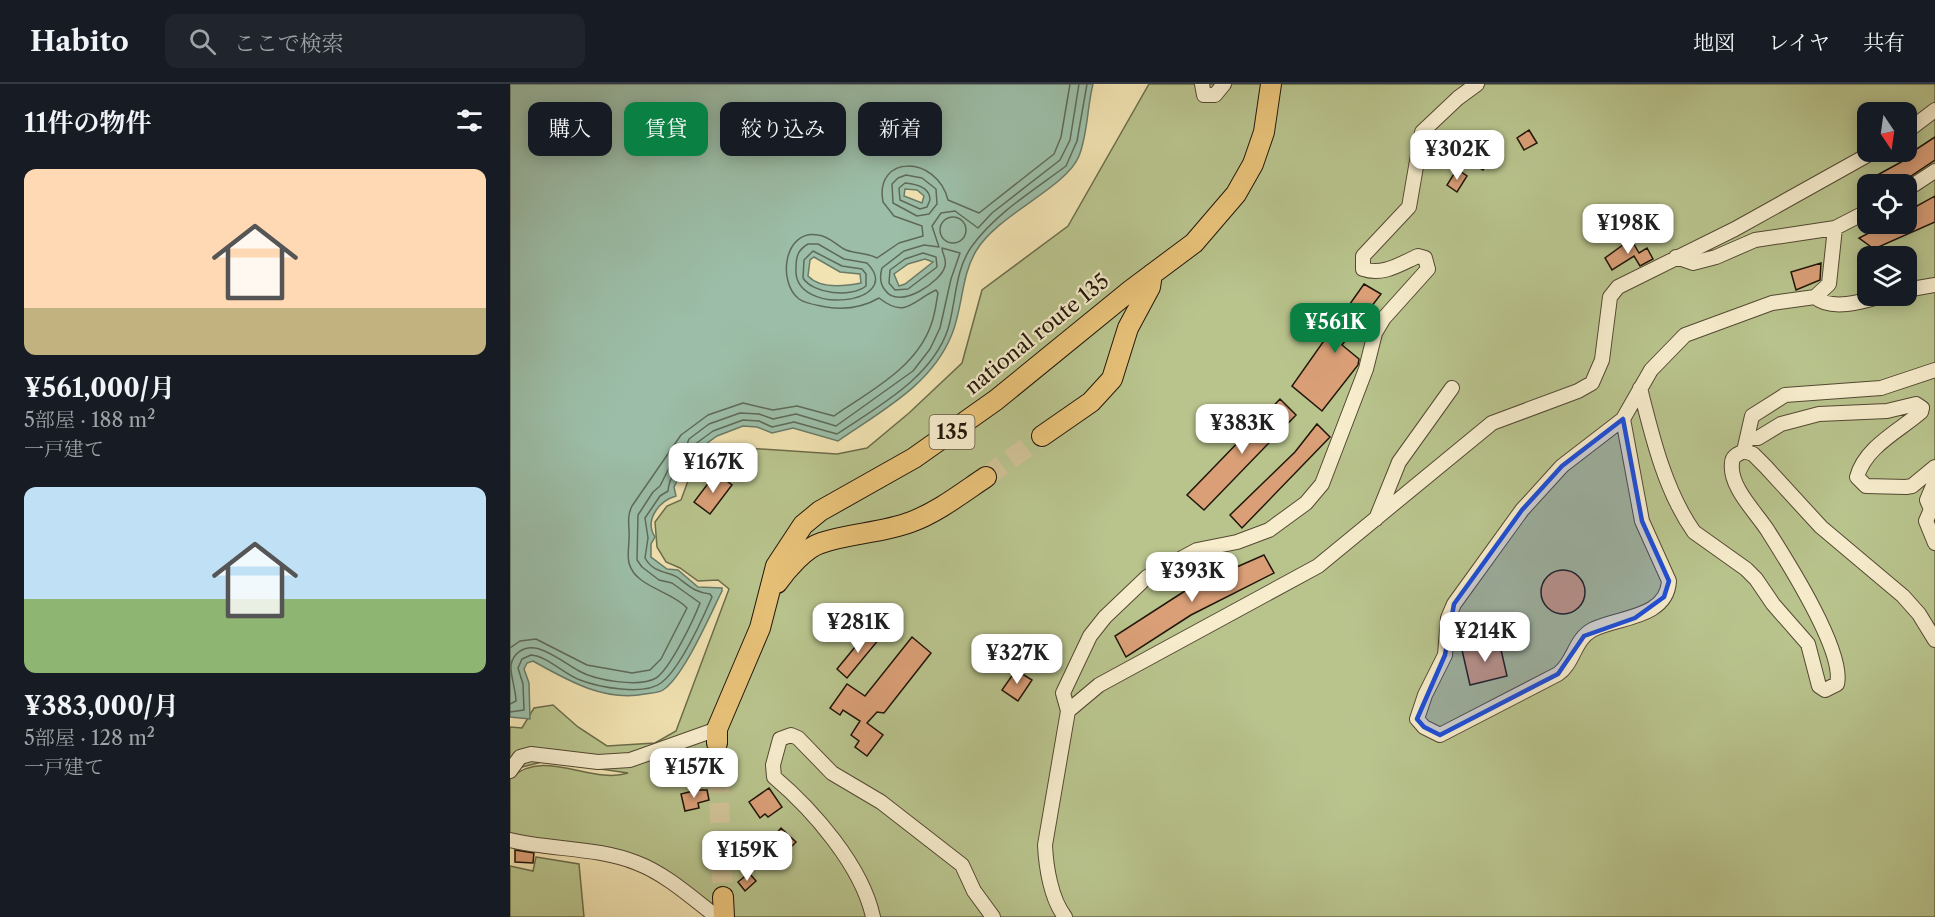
<!DOCTYPE html>
<html lang="ja">
<meta charset="utf-8">
<style>
body{margin:0;font-family:"Libre Caslon Text","Noto Serif JP",serif;background:#20242c;color:#f1f3f6;height:100vh;display:flex;flex-direction:column;font-size:22px;white-space:nowrap}
*{box-sizing:border-box;margin:0}
p{font-size:20px;color:#9ea1a6}
.icon{flex:none;width:33px;height:33px;fill:none;stroke:currentColor;stroke-width:2;stroke-linecap:round;stroke-linejoin:round}
.map{position:relative;flex:1;overflow:hidden}
.panel{display:flex;flex-direction:column;background:#171b24;width:510px}
.panel>*{flex:none}
.banner{position:absolute;left:18px;top:18px;width:570px;height:54px;display:flex;gap:12px}
.needle{width:39px;rotate:167deg}
.fabs{position:absolute;left:1347px;top:18px;display:grid;gap:12px}
.fabs a{display:grid;place-items:center;width:60px;height:60px;border-radius:12px;background:#171b24;box-shadow:0 3px 15px #0003;font-size:30px}
.price{position:absolute;translate:-50% -51px;padding:0 14px;border-radius:12px;background:#fff;color:#222;font-size:20px;line-height:39px;filter:drop-shadow(0 2px 3px #0008)}
.price::after{content:'';position:absolute;left:50%;top:36px;width:18px;height:14px;margin-left:-9px;background:inherit;clip-path:polygon(0 0,100% 0,50% 100%)}
.price.active{background:#0b8043;color:#fff}
ul{padding:0;list-style:none}
li{display:grid;align-content:center;gap:12px;height:318px;padding:0 24px}
li span{display:grid;place-items:center;height:186px;border-radius:12px;color:#555}
li>.icon{margin-inline-start:auto}
span .icon{width:108px;height:108px;fill:#fffc;stroke-width:1}
li b{font-size:26px}
h2{display:flex;justify-content:space-between;align-items:center;height:72px;padding:0 24px;font-size:26px}
.pill{padding:0 21px;border-radius:12px;background:#171b24;box-shadow:0 3px 15px #0003;font-size:21px;line-height:54px}
.pill.active{background:#0b8043;color:#fff}
header{display:flex;align-items:center;gap:36px;box-sizing:border-box;height:84px;padding:0 30px;background:#171b24;border-bottom:2px solid #363941}
header strong{font-size:28px}
nav{display:flex;gap:33px;margin-inline-start:auto;font-size:21px}
.search{width:420px;height:54px;background:#20242c;display:flex;align-items:center;gap:15px;box-sizing:border-box;padding:0 21px;border-radius:12px;color:#9ea1a6;font-size:22px}
main{display:flex;flex:1;min-height:0}
.map>svg:first-child{display:block}
.green{fill:#b9c48d;stroke:#6c6d4b;stroke-width:1.5;fill-rule:evenodd}
.water{fill:#9cbea8;stroke:#6a7b68;stroke-width:1.5;fill-rule:evenodd}
.lines{fill:none;stroke-linecap:round;stroke-linejoin:round}
.shore{stroke:#5e6a58;stroke-width:1.5}
.building{fill:#da9f77;stroke:#201609;stroke-width:1.5}
.highway-tunnel{stroke:#d2c499;stroke-width:20;stroke-dasharray:20 10;stroke-linecap:butt}
.minor-casing{stroke:#544933;stroke-width:16}
.highway-casing{stroke:#201609;stroke-width:22}
.minor{stroke:#f7edcd;stroke-width:14}
.highway{stroke:#e9c279;stroke-width:20}
.marked{fill:#1d4ed8;fill-opacity:0.2;stroke:#1d4ed8;stroke-width:4.5;stroke-linejoin:round}
.labels{text-anchor:middle;stroke-width:4.5;stroke-linejoin:round;paint-order:stroke}
.shield{fill:#f7edcd;stroke:#605644;stroke-width:1.5}
.shield-label{font-size:20px;font-weight:bold;fill:#201609}
.street-label{font-size:21px;fill:#201609;stroke:#f7edcd}
</style>
<header>
<strong>Habito</strong>
<div class="search"><svg class="icon" aria-label="search" viewBox="0 0 24 24"><circle cx="10" cy="10" r="6"/><path d="M15 15l6 6"/></svg>ここで検索</div>
<nav><a>地図</a><a>レイヤ</a><a>共有</a></nav>
</header>
<main>
<section class="panel">
<h2>11件の物件<svg class="icon" aria-label="filters" viewBox="0 0 24 24"><path d="M4 7h16M4 17h16"/><circle cx="9" cy="7" r="2"/><circle cx="15" cy="17" r="2"/></svg></h2>
<ul>
<li><span style="background:linear-gradient(#ffd9b3 75%,#c2b280 0)"><svg class="icon" aria-label="home" viewBox="0 0 24 24"><path d="M3 11l9-7 9 7M6 9v11h12V9"/></svg></span><div><b>¥561,000/月</b><p>5部屋 · 188 m²</p><p>一戸建て</p></div></li>
<li><span style="background:linear-gradient(#bfe0f5 60%,#8fb573 0)"><svg class="icon" aria-label="home" viewBox="0 0 24 24"><path d="M3 11l9-7 9 7M6 9v11h12V9"/></svg></span><div><b>¥383,000/月</b><p>5部屋 · 128 m²</p><p>一戸建て</p></div></li>
</ul>
</section>
<div class="map">
<svg width="1425" height="833" viewBox="0 0 1425 833">
<rect width="100%" height="100%" fill="#f2e3b2"/>
<filter id="stains"><feTurbulence type="fractalNoise" baseFrequency=".00333" numOctaves="4"/><feColorMatrix values="0 0 0 0 .2 0 0 0 0 .09 0 0 0 0 .02 0 0 0 .5 -.17"/></filter>
<radialGradient id="worn" r=".72"><stop offset=".6" stop-color="#630" stop-opacity="0"/><stop offset="1" stop-color="#630" stop-opacity=".3"/></radialGradient>
<path class="green" d="M639,0H1425V833H222L155,789L0,750V643L12,644L24,624L43,621L68,643L97,662L145,659L166,647L219,505L208,496L188,497L170,484L156,478L147,463L145,438L157,422L171,416L185,378L200,366L220,363L327,370L357,364L399,329L452,279L472,206L558,142ZM1358,28H1396V68H1358ZM1358,100H1396V140H1358ZM1358,172H1396V212H1358ZM36,677L118,689C81,701 34,663 1,694L8,684Z
M26,773L69,780L74,833H0V782L23,787Z"/>
<path class="water" d="M0,0H583C577,23 578,49 569,72C556,104 488,130 466,167C451,192 453,223 442,250C422,301 371,327 328,357L283,344L262,349L247,343L233,342L207,352L189,365L185,378L175,382L164,403L166,412C149,417 134,436 145,453L141,460V473L157,485L168,486L188,503L212,504V507C200,531 174,592 153,606C149,609 140,609 135,610C94,618 57,596 23,577L17,579L14,585L19,599L20,635L0,633ZM395,105L407,106L414,112L412,119L394,112ZM304,173L330,188L350,190L351,199C336,202 310,205 298,192L300,176ZM415,175L423,178L395,200L389,202L384,190L398,180Z"/>
<g class="lines">
<path class="shore" d="M396,91L412,94L426,105L427,120L419,130L407,132L383,119L382,100L388,94Z
M395,99C407,100 420,103 420,116L417,123L410,125L390,116L389,104Z
M430 146a13 13 0 1 1 26 0a13 13 0 1 1-26 0Z
M298,160H308L334,175L357,179C397,220 282,234 286,184C286,172 288,166 298,160Z
M303,167L332,182L352,185L356,190V202C341,214 303,210 293,194L294,176Z
M413,169L426,173L427,183L398,205L385,206L379,199L380,186L395,175Z
M0,564L10,557L26,555L77,581L122,589L140,586L151,575L177,524C162,507 125,503 119,479C117,471 119,463 119,455C120,443 116,434 122,422L171,351L198,331L233,319L263,326L287,322L324,332C360,307 406,284 421,241C425,231 426,220 428,209L426,206C402,217 396,235 369,214C352,224 335,226 316,223C307,221 296,220 289,215C267,198 274,145 308,151C319,152 326,161 336,166C347,170 357,169 367,174L389,159L413,152L412,142L384,132L373,118C364,70 427,71 438,116L469,129L544,70L551,53L560,0
M0,620L6,617C6,607 0,590 1,581C3,570 13,562 25,564C39,566 56,580 69,587C85,596 129,604 146,594C160,585 184,535 190,519L162,499L149,496L132,483L127,476L128,431L143,408L150,402L164,374L174,368L179,355L199,340L230,329L249,330L263,335L286,330L326,342L403,287L420,265L430,244L441,195L450,169L432,164C432,170 437,174 435,182C432,197 389,227 375,206C370,200 370,191 372,184L394,167L414,161L429,163L422,142L431,129L445,127L468,144L482,129L550,76L560,56L569,0
M0,628L14,626L13,600L8,584L12,575L21,571C37,572 54,590 70,596C88,603 134,612 151,599C170,585 192,536 202,513L200,510C184,508 179,502 167,493C158,487 144,490 135,474L138,454L135,434L150,412L158,407C159,394 168,379 180,373L184,361L203,347L233,336L249,337L262,343L284,338L327,350C367,323 422,294 438,245C446,218 445,185 462,162C486,129 524,106 556,82L567,57L577,0"/>
</g>
<path class="building" d="M1019,46L1027,59L1014,66L1007,54Z
M1425,53V76L1392,98L1351,100L1404,71L1402,68Z
M973,64L984,70L973,86L963,80Z
M947,85L957,92L947,108L937,101Z
M1425,112V138L1364,165L1349,154L1376,140H1396V128Z
M1121,155L1129,169L1137,164L1143,175L1130,182L1124,172L1102,186L1095,174Z
M1311,179L1310,196L1286,206L1281,188Z
M854,200L871,210L832,261L849,275L848,281L812,327L782,302Z
M770,315L786,331L694,426L677,411Z
M807,340L820,353L732,444L720,431L785,368Z
M206,389L222,401L200,430L184,418Z
M754,471L764,489L681,531L616,573L605,552L681,503Z
M1031 508a22 22 0 1 1 44 0a22 22 0 1 1-44 0Z
M359,546L370,554L337,594L327,585Z
M402,553L421,569L374,629L367,628L357,639L373,651L357,672L345,663L349,657L341,651L350,637L333,626L330,631L320,624L337,600L355,612Z
M989,557L997,592L960,601L952,566Z
M506,586L522,596L508,617L492,606Z
M259,704L272,723L258,733L255,730L250,734L239,718Z
M187,706H197L199,716L188,719L189,724L175,727L171,710Z
M271,744L286,758L278,766L264,752Z
M5,766L24,769L23,779L5,778Z
M239,789L246,797L235,807L228,798Z"/>
<g class="lines">
<path class="highway-tunnel" d="M476,393L532,352
M207,659L213,813"/>
<defs>
<path id="minor" d="M692,0L694,11H705L714,0
M1396,48L1425,26
M1396,106L1425,87
M1166,173L1183,179L1206,173L1245,156L1325,144L1358,127
M1396,206L1425,201
M1305,213C1321,227 1352,218 1371,212
M1130,304C1142,352 1155,407 1184,448L1236,485L1246,495L1263,520L1298,560L1309,602L1315,606L1327,600C1335,568 1277,477 1258,447C1246,428 1219,403 1222,379C1222,372 1228,370 1234,367L1242,332L1275,311L1371,304L1425,286
M1113,335L1132,437L1159,497C1157,535 1106,533 1082,546C1064,556 1064,579 1048,590L930,651L914,643L907,635L915,611L935,571L938,534L944,520L1012,426L1052,382Z
M1113,335L1141,286L1175,251L1262,219L1305,213L1319,200L1325,144
M1238,354H1248L1271,340L1309,330L1377,327L1406,320L1412,324L1411,328C1389,347 1355,363 1347,393L1356,402L1396,403L1402,402L1425,383
M1234,367L1243,370L1256,383L1311,443L1393,512L1409,530L1425,556
M1425,416L1416,437L1425,459
M1420,423L1417,416L1425,397
M866,435L889,378L942,304
M558,627L589,601L808,482L982,339L1068,307L1082,299L1092,276L1100,213L1108,203L1225,145L1363,68
M0,687L10,673L21,670L88,678L120,676L207,645
M0,756C41,766 87,763 127,779C156,790 182,814 207,833
M363,833C352,782 303,726 264,693L263,681L270,655L281,651L288,654L322,689L371,718L452,781L464,807L483,833
M555,833C541,815 536,783 535,761L558,627L553,609L580,552L595,533L637,493L687,466L727,458L759,446L796,419L812,400L856,285L865,249L874,234L918,185L915,174L908,172C890,180 873,192 853,185V172L899,123L912,48L948,14L967,0"/>
<path id="highway" d="M532,352L581,318L602,295L618,244L640,203L642,190
M267,499C277,485 295,464 311,459C340,449 372,449 401,438C428,428 452,409 476,393
M207,659V645L250,544L266,482L293,441L310,427L404,374L486,316L621,206L684,159L726,110L743,80L754,48L761,0
M213,813L214,833"/>
</defs>
<use href="#minor" class="minor-casing"/>
<use href="#highway" class="highway-casing"/>
<use href="#minor" class="minor"/>
<use href="#highway" class="highway"/>
</g>
<path class="marked" d="M1113,335L1132,437L1159,497L1154,513L1125,534L1074,552L1048,590L930,651L914,643L907,635L935,571L944,520L1012,426L1052,382Z"/>
<g class="labels">
<rect class="shield" x="419.5" y="331" width="45" height="34" rx="4.5"/>
<g class="shield-label">
<text x="442" y="355">135</text>
</g>
<g class="street-label">
<text transform="translate(527 250) rotate(-39)" y="7">national route 135</text>
</g>
</g>
<rect width="100%" height="100%" filter="url(#stains)"/>
<rect width="100%" height="100%" fill="url(#worn)"/>
</svg>
<div class="fabs">
<a><svg class="needle" viewBox="-14 -14 28 28"><path d="M0-13l5 13h-10z" fill="#e53935"/><path d="M0 13l5-13h-10z" fill="#9ea1a6"/></svg></a>
<a><svg class="icon" aria-label="locate" viewBox="0 0 24 24"><circle cx="12" cy="12" r="6"/><path d="M12 2v4M12 18v4M2 12h4M18 12h4"/></svg></a>
<a><svg class="icon" aria-label="layers" viewBox="0 0 24 24"><path d="M12 4l9 5-9 5-9-5zM3 14l9 5 9-5"/></svg></a>
</div>
<b class="price" style="left:947px;top:97px">¥302K</b>
<b class="price" style="left:1118px;top:171px">¥198K</b>
<b class="price active" style="left:825px;top:270px">¥561K</b>
<b class="price" style="left:732px;top:371px">¥383K</b>
<b class="price" style="left:203px;top:410px">¥167K</b>
<b class="price" style="left:682px;top:519px">¥393K</b>
<b class="price" style="left:348px;top:570px">¥281K</b>
<b class="price" style="left:975px;top:579px">¥214K</b>
<b class="price" style="left:507px;top:601px">¥327K</b>
<b class="price" style="left:184px;top:715px">¥157K</b>
<b class="price" style="left:237px;top:798px">¥159K</b>
<div class="banner">
<a class="pill">購入</a>
<a class="pill active">賃貸</a>
<a class="pill">絞り込み</a>
<a class="pill">新着</a>
</div>
</div>
</main>
